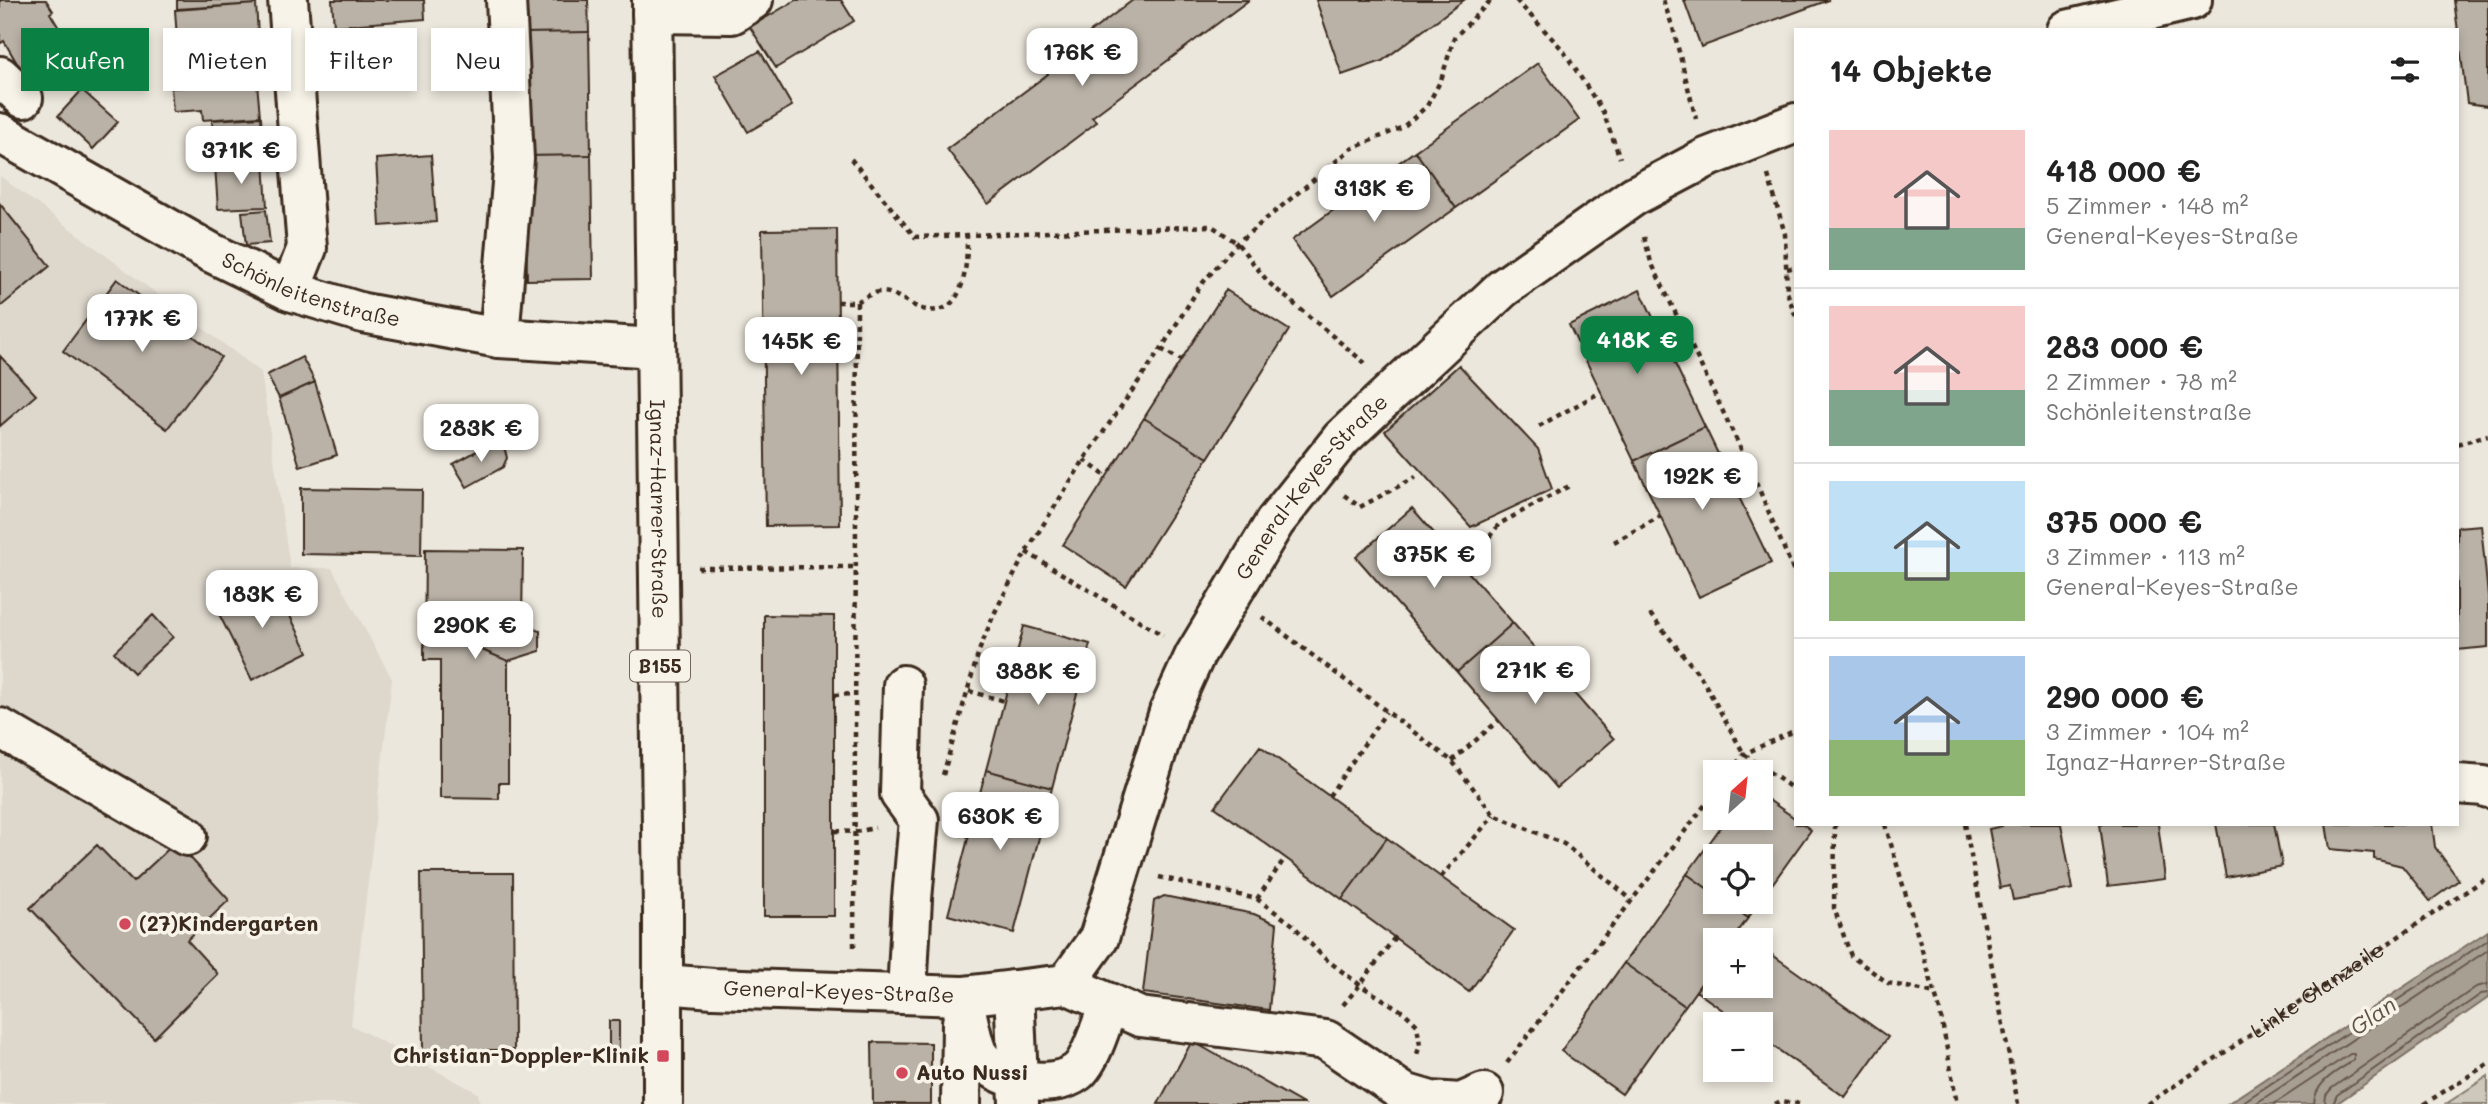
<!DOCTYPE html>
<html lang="de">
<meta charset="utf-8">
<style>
body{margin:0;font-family:Mali,sans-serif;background:#f6f6f6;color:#222;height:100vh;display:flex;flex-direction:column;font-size:26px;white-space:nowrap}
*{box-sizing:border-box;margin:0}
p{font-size:23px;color:#767676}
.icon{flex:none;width:38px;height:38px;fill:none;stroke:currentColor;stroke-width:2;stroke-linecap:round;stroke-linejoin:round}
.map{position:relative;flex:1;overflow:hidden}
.panel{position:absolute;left:1794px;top:28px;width:665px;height:798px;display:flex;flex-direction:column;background:#fff;border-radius:0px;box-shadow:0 4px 10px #0003}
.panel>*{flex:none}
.hud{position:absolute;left:21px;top:28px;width:665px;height:63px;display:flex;gap:14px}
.needle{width:46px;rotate:27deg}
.buttons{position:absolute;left:1703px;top:760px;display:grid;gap:14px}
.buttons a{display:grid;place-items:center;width:70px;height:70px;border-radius:0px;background:#fff;box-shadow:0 4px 10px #0003;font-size:35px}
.price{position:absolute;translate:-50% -60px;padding:0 16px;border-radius:14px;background:#fff;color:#222;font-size:23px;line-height:46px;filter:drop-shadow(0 2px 4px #0008)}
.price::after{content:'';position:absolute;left:50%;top:42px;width:21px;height:16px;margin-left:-10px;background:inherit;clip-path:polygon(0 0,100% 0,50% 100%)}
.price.selected{background:#0b8043;color:#fff}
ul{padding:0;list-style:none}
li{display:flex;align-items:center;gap:21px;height:175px;padding:0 35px}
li+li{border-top:2px solid #e0e0e0}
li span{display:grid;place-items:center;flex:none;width:196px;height:140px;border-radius:0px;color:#555}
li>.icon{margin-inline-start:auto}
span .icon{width:84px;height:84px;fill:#fffc;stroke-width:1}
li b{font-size:30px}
h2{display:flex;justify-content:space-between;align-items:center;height:84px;padding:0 35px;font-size:30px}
.chip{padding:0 24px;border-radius:0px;background:#fff;box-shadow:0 4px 10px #0003;font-size:24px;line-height:63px}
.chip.selected{background:#0b8043;color:#fff}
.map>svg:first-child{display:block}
.built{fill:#ddd7cc}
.green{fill:#cec8bc;stroke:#84796d;stroke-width:2}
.water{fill:#a89f93;stroke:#7c7064;stroke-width:2}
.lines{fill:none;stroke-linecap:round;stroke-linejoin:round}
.shore{stroke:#67594d;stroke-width:2}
.building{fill:#bab2a7;stroke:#3b2a1e;stroke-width:2}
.minor-casing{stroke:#3b2a1e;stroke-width:44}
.major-casing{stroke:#3b2a1e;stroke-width:44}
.path{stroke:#3b2a1e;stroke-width:4.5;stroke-dasharray:5 5;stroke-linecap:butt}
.minor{stroke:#f7f3e8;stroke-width:38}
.major{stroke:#f7f3e8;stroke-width:38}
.poi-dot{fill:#d1495b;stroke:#f7f3e8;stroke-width:2.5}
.labels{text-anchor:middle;stroke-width:7;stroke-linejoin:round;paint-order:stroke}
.shield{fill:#f7f3e8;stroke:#73665b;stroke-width:2}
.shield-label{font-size:19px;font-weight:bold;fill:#3b2a1e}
.street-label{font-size:21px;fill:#3b2a1e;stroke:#f7f3e8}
.poi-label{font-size:21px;font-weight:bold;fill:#3b2a1e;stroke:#f7f3e8;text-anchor:start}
.water-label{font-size:23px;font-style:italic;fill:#615347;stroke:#f7f3e8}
</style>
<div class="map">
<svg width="2488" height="1104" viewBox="0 0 2488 1104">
<rect width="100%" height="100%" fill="#ece7dc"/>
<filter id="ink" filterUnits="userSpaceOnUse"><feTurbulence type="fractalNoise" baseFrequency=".0143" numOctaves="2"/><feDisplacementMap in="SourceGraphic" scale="14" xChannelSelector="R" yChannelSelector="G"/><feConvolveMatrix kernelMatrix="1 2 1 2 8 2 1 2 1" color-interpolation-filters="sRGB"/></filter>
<g filter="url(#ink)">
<path class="built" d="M0,176L261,372L290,568H332L392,679L351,1025L478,1093L480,1104H0Z"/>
<path class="green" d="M2488,1076V1104H2446Z"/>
<path class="water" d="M2488,931V998L2336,1104H2227Z"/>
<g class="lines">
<path class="shore" d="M2240,1104L2488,940
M2255,1104L2488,950
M2274,1104L2350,1054H2354V1060C2337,1072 2315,1081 2314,1104
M2325,1104L2326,1095L2332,1088L2476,987L2488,984
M2333,1104L2337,1095L2481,994L2488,993"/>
</g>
<path class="building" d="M0,0H46L53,11L50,13L71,48L66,52L76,68L41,90L31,73L25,77L4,41L1,43L0,41Z
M177,0H255L256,4L177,9Z
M332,0H424L425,19L334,26Z
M522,0H588L589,32L523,33Z
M796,0H841L854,21L776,68L750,27Z
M1133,0H1249L1092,117L1097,122L988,204L947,149L1048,74L1044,67Z
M1316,0H1464L1382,61L1342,75Z
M1684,0H1829L1701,47Z
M2454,0H2488V106L2467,103Z
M256,4L260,64H256L257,82L181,87V69L204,68L202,37L177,39L175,10Z
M589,32L591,155L525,156L523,33Z
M760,51L792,106L748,132L715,76Z
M1538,63L1579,120L1456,208L1415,151Z
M257,83L260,116L203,120L202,110L173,112L171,88Z
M82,90L118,122L93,149L58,116Z
M261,117L264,162L215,165L212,120Z
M1415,151L1456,208L1333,296L1292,240Z
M431,155L436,222L380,226L376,159Z
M591,155L593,279L527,280L525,156Z
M264,162L267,207L218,209L215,165Z
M0,204L50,266L0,307Z
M266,210L270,243L246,245L242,212Z
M837,229L840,525L766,526L762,230Z
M117,279L221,357L167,429L63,351Z
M1226,290L1289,330L1208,458L1144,418Z
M1640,290L1705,427L1634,461L1569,325Z
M0,356L36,395L0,426Z
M302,357L315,382L279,398L267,375Z
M1459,365L1538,449L1552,489L1471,527L1385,431Z
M315,382L337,455L300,467L279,398Z
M1144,418L1208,458L1126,586L1063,545Z
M1705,427L1771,563L1699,597L1634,461Z
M491,443L499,444L505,450L507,458L503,467L467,487L453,464Z
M301,488L422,490L421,556L301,554Z
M1412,508L1513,623L1457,672L1356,557Z
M2481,525L2488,596V647L2457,650V527Z
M425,549L523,550L522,624L540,631V651L508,661V783H499V799L440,798V660H424Z
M272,580L308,652L252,680L216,608Z
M153,615L173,637L134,673L114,652Z
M764,615L834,616V916H764Z
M505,619L540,631V651L508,661L482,650L483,633Z
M1513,623L1614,739L1557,788L1457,672Z
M1024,626L1090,644L1052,788L986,770Z
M1260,746L1387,838L1342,899L1215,807Z
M986,770L1052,788L1014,933L948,915Z
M1760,794L1796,819V824H1803L1811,830L1760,901V856H1715V894L1687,874L1728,817H1760Z
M2001,824H2061L2073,889L2013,900L2010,886L2000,888L1989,829L2002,826Z
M2100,824H2158L2165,879L2108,886Z
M2216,824H2274L2282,866L2226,877Z
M2326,824H2432L2435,847L2459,880L2430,901L2402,866L2374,859V853L2330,849Z
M1387,838L1514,930L1469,992L1342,899Z
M176,842L229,900L187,940L218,974L154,1038L30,908L97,845L133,882Z
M421,873H513L514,1050H423Z
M1687,874L1715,894V901H1725L1748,918L1732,940H1715V964L1685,1006L1624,963Z
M1164,896L1254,914L1277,924L1269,1010L1143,993L1154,901Z
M1725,901H1760L1748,918Z
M1760,946L1888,1037L1845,1097L1760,1037V1024H1742L1696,991L1715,964V985H1760Z
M1624,963L1685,1006L1622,1094L1561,1051Z
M609,1021H619V1057H609Z
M1192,1041L1303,1104H1158Z
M872,1042L931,1043V1104H873Z"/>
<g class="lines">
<defs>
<g id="minor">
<path d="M288,0L307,248L290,291"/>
<path d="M652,13L732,14L753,0"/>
<path d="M2067,30L2192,0"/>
<path d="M0,76L23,98"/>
<path id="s2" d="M0,133L210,252L290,291L363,313L499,338L655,348"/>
<path d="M499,338L514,159L506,0"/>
<path d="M903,685L900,794L919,820L912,899L907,993"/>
<path d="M0,728L187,836"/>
<path d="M2457,784L2484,786L2488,788"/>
<path id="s3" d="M664,984L713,988L963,996L1066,984L1099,938L1169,712L1195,655L1275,522L1342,438L1503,288L1634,196L1706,158L1796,123"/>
<path d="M1066,984L1140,1017L1326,1040L1404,1093L1431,1101L1461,1103L1484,1093"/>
<path d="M1014,990L1019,1103"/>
<path d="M963,996C966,1009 972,1043 978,1054C995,1081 1052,1091 1077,1072C1091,1061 1103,1020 1109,1003"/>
<path d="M961,1104L962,1022"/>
</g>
<g id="major">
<path id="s4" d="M652,0L663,911V1104"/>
</g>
</defs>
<use href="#minor" class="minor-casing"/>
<use href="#major" class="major-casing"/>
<g class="path">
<path d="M1516,0L1563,50L1603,112L1620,158"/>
<path d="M1663,0L1673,28L1696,119"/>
<path d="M851,159L915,237L1212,226L1237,243L1269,283L1365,363"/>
<path d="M1768,175L1785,234L1787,292L1796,317"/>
<path d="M1644,237L1651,262L1751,470L1796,577"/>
<path d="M2457,255L2466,254"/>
<path d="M1787,269L1796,267"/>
<path d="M837,302H857L854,952"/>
<path d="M857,302C865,297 872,292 882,292C897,292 912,308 927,310C967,316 967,260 967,235"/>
<path d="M1161,349L1181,360"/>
<path d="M1539,426L1601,392"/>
<path d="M2457,444L2488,435"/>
<path d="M1084,460L1107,477"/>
<path d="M1344,495L1360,507L1416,477"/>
<path d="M1614,542L1661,516"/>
<path d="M1026,552L1163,635"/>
<path d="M1462,566L1482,547L1499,524L1569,486"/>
<path d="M698,568L855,567"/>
<path d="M1650,614L1701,677L1744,754L1796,791"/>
<path d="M1262,617L1452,761L1494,815L1564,844L1632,900"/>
<path d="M1554,671L1575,650"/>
<path d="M969,691L1004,701"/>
<path d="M834,695L854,694"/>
<path d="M1452,761L1499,720"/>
<path d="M1730,772L1744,754L1796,730"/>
<path d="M943,775L979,651L994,614L1026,552L1084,460L1161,349L1200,286L1237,243L1351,149L1403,127L1427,106L1441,80L1454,38L1491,0"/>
<path d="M1329,796L1386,712"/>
<path d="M1835,824L1834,908L1851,956L1888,983L1935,993"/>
<path d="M1885,824L1940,1011L1957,1104"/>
<path d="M1965,824L2018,1104"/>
<path d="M835,831L855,832L875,828"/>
<path d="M957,833L968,836"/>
<path d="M1159,877L1257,899L1292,924L1323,957L1360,985L1405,1013L1417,1025L1420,1045L1417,1054"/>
<path d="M1441,877L1494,815"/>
<path d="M1257,899L1285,858"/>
<path d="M1343,1005L1360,985L1395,937"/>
<path d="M1507,1063L1715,792"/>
<path d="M1775,1104L1781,1101L1802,1104"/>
<path id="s1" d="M2147,1104L2488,877"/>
<path d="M2424,1104L2488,1064"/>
</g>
<use href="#minor" class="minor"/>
<use href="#major" class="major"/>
</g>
</g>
<g class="poi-dot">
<circle cx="125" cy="924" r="7"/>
<rect x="656" y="1049" width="14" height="14" rx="3.5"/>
<circle cx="902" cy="1073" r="7"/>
</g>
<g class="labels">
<rect class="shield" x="630" y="650.5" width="60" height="31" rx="5"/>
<g class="shield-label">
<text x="660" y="673">B155</text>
</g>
<g class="street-label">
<text dy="7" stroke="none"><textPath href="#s2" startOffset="350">Schönleitenstraße</textPath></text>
<text dy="7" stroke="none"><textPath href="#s3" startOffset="964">General-Keyes-Straße</textPath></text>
<text dy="7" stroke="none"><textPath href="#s4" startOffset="509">Ignaz-Harrer-Straße</textPath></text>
<text dy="7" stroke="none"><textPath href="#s1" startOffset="205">Linke Glanzeile</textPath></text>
<text dy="7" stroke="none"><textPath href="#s3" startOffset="175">General-Keyes-Straße</textPath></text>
</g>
<g class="poi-label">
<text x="139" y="931">(27)Kindergarten</text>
<text x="649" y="1063" text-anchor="end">Christian-Doppler-Klinik</text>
<text x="916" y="1080">Auto Nussi</text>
</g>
<g class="water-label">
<text transform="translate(2373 1016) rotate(-34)" y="8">Glan</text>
</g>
</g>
</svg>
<div class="buttons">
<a><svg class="needle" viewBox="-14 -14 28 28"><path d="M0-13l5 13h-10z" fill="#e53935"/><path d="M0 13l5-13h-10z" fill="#767676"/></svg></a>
<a><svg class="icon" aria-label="locate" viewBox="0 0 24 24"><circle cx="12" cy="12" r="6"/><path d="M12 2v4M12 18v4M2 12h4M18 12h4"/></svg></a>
<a>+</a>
<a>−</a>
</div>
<b class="price" style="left:1082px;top:88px">176K €</b>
<b class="price" style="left:241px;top:186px">371K €</b>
<b class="price" style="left:1374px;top:224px">313K €</b>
<b class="price" style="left:142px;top:354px">177K €</b>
<b class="price selected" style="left:1637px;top:376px">418K €</b>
<b class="price" style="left:801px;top:377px">145K €</b>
<b class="price" style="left:481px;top:464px">283K €</b>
<b class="price" style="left:1702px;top:512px">192K €</b>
<b class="price" style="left:1434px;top:590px">375K €</b>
<b class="price" style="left:262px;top:630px">183K €</b>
<b class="price" style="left:475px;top:661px">290K €</b>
<b class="price" style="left:1535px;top:706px">271K €</b>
<b class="price" style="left:1038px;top:707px">388K €</b>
<b class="price" style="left:1000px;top:852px">630K €</b>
<div class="hud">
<a class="chip selected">Kaufen</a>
<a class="chip">Mieten</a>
<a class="chip">Filter</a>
<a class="chip">Neu</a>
</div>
<section class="panel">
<h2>14 Objekte<svg class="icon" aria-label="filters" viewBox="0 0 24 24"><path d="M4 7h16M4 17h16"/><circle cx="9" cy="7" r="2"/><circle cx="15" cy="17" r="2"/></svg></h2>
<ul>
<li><span style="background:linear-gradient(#f6c9c9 70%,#7fa58c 0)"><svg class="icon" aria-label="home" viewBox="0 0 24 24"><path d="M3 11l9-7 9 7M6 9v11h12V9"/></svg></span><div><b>418 000 €</b><p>5 Zimmer · 148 m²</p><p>General-Keyes-Straße</p></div></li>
<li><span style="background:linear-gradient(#f6c9c9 60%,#7fa58c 0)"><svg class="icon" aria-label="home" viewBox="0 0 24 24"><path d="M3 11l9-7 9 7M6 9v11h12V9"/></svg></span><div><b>283 000 €</b><p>2 Zimmer · 78 m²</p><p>Schönleitenstraße</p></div></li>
<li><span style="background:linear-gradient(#bfe0f5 65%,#8fb573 0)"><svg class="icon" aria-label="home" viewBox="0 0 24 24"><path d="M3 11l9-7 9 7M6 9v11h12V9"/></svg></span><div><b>375 000 €</b><p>3 Zimmer · 113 m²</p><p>General-Keyes-Straße</p></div></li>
<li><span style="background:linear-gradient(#a9c7e8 60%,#8fb573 0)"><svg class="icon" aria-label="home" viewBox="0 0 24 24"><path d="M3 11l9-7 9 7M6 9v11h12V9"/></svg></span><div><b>290 000 €</b><p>3 Zimmer · 104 m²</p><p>Ignaz-Harrer-Straße</p></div></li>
</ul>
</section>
</div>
